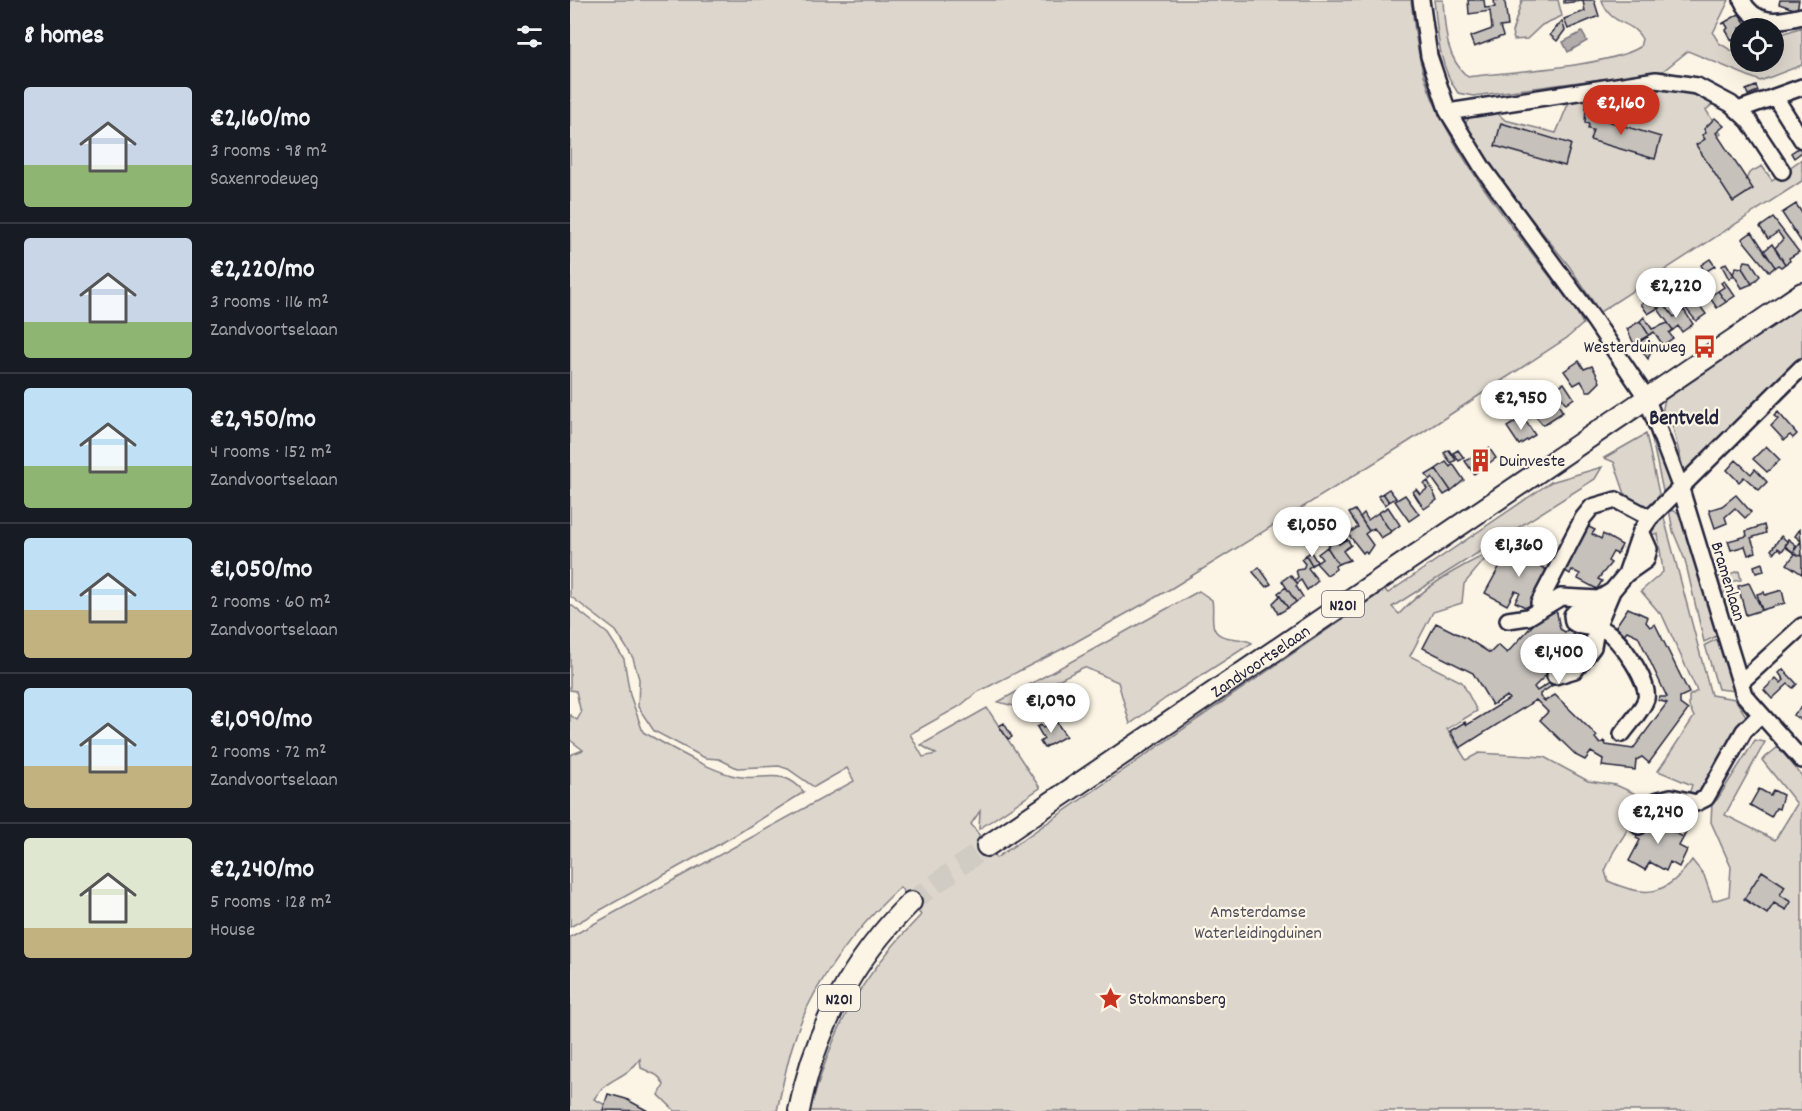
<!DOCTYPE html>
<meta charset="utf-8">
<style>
body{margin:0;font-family:Dekko,sans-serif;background:#242831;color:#f1f3f6;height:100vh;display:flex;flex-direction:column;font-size:22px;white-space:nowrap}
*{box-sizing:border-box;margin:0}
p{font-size:20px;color:#9ea1a6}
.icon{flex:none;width:33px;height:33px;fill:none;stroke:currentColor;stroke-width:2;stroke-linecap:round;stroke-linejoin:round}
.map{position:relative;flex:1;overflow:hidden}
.drawer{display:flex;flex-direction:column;background:#171b24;width:570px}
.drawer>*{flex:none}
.controls{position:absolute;left:1160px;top:18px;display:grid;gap:12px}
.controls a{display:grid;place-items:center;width:54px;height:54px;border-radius:50%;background:#171b24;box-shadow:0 6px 24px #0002;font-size:30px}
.price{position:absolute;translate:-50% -51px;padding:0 14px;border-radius:21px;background:#fff;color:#222;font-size:20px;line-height:39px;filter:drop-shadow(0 2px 3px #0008)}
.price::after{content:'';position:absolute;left:50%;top:36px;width:18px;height:14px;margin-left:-9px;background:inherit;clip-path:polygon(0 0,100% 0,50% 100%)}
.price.active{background:#c8321e;color:#fff}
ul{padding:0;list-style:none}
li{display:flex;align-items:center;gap:18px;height:150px;padding:0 24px}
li+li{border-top:2px solid #363941}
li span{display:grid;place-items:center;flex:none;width:168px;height:120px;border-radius:6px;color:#555}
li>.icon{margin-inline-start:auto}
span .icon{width:72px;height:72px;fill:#fffc;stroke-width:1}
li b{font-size:26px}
h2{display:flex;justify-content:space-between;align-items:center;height:72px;padding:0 24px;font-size:26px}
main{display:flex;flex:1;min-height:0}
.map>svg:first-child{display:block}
.green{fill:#dcd6cc;stroke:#7f7c84;stroke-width:1.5}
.water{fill:#b2adab;stroke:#78757e;stroke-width:1.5}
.building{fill:#c6c1bb;stroke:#22223b;stroke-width:1.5;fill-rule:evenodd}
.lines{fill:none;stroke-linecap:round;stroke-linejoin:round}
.major-tunnel{stroke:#d0cbc3;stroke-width:20;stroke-dasharray:20 10;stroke-linecap:butt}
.minor-casing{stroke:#22223b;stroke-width:20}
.major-casing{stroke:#22223b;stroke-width:24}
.minor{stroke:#fcf5e5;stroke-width:15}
.major{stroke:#fcf5e5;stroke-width:20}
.labels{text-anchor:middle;stroke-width:4.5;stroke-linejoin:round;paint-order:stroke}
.shield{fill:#fcf5e5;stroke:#63616e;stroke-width:1.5}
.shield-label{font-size:16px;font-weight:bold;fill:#22223b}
.poi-label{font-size:18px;fill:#22223b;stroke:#fcf5e5;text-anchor:start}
.street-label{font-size:18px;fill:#22223b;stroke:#fcf5e5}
.park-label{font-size:18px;fill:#504f5f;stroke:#fcf5e5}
.quarter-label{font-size:21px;font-weight:bold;fill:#22223b;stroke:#fcf5e5}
</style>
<main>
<section class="drawer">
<h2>8 homes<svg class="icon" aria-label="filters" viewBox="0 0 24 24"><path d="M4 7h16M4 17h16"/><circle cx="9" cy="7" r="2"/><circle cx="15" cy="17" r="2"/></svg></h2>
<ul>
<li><span style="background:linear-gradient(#c9d6e8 65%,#8fb573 0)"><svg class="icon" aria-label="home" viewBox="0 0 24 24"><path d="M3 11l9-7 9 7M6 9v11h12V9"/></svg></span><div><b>€2,160/mo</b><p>3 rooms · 98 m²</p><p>Saxenrodeweg</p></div></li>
<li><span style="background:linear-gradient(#c9d6e8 70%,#8fb573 0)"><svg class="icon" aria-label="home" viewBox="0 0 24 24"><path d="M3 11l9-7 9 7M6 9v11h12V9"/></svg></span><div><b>€2,220/mo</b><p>3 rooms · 116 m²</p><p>Zandvoortselaan</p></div></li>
<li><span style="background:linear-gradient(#bfe0f5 65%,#8fb573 0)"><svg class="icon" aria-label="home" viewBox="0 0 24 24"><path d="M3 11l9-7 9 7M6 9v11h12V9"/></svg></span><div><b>€2,950/mo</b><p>4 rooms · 152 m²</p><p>Zandvoortselaan</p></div></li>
<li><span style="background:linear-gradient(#bfe0f5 60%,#c2b280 0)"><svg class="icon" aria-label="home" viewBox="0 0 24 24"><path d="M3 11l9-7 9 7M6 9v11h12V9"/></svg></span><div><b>€1,050/mo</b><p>2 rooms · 60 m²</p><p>Zandvoortselaan</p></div></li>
<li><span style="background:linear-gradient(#bfe0f5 65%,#c2b280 0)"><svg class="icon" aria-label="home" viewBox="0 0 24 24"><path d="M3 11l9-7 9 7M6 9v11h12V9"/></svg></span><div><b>€1,090/mo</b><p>2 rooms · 72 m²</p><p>Zandvoortselaan</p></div></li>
<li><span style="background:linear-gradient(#dfe7d0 75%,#c2b280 0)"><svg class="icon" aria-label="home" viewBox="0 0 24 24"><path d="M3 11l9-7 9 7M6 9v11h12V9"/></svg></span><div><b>€2,240/mo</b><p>5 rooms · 128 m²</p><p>House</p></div></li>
</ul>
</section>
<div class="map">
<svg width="1232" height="1111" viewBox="0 0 1232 1111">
<rect width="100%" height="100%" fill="#fcf5e5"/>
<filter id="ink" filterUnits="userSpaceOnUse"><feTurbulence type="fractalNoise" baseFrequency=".0167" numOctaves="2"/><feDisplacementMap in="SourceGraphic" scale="12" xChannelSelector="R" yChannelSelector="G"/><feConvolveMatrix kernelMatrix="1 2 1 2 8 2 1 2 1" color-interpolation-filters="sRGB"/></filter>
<g filter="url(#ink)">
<path class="green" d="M0,0H841C844,23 846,46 852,68C873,149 956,243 1006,311L1013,324L997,338L838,442L602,588L502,644L406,693L390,706L340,734L353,757L366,754L351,745L417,708L470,788L409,829L410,811L401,824L426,858L815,590L818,593L981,482L1032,467L1025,479L822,607L829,614C855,586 887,568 921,552L894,584L892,603L863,612L840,656L892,682L907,711L877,729L896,760L909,753L974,757L1018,781L1046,785L1077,799L1044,851L1035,871L1038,881C1077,899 1097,895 1122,860L1134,875L1143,901L1159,896L1161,867L1141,822L1142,803L1147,800L1185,740L1195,742L1155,815L1205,840L1227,804L1192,760L1208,747L1232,776V1111H240C263,1026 290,978 351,915L330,887C285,930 241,983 223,1044C216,1066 212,1089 207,1111H105L89,1095L94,1085C90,1074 81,1073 71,1068L70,1059C54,1081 38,1076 24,1099L39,1107L38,1111H0V937L284,781L277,768L244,787L218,769L209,766L167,768L149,759L135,758L84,731L68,707L69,679L63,658L46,631L0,596Z
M864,0H873C875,28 875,57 898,77C937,72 1040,66 1070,47L1072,39C1062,19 1040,27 1032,0H1159L1143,33L1149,43L1162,51L1170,49V62H1203V37L1232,27V65L1190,81L1118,51L1093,71L903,96L888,93C868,65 868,34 864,0Z
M952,0H988L992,16L972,25L957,39L944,40L942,32Z
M1097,89H1112L1143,104L1136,110L1151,134L1146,138L1176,180L1179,173L1192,166L1202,180L1232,159V181L1030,312L999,266L933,183L895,123L900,117L925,111L935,120L986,133L999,102Z
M1232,301V361L1114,472L1099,413H1092L1095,398L1134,368Z
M1085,429L1104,486L1094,496L1080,430Z
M1076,434L1090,498L1083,508L1075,510L1057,500L1044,462L1034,458Z
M1099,509L1114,515L1149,635L1134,642L1115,560L1103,531Z
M1093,514L1141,695L1165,699L1178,719L1132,794H1119L1122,785L1088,771L1124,717L1119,706V696L1127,691L1093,617L1071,591L1093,572L1088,534H1081L1086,521Z
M1169,571L1171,580L1159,582V589L1153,594L1146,578Z
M629,591L642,600C644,609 641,620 644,628C649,642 671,636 682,643L596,698L560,724L548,682L514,667L464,692L472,713L428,702Z
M0,604L38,634L54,659L60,695L73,732C101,747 131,766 161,775C190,784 211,764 234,792L164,836L0,927V755L13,750L0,740V715L7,720L11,713L6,691L0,690Z
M1151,637L1166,691L1148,689L1135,645Z"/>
<path class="water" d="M1012,32L1017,41L998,52L993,42Z"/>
<path class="building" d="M898,0H914L915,8L925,7L924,0H938L935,2L938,26L930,27L933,36L904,47L900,37L922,29L920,11L899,14Z
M994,0H1024L1029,16L998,29L994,19L1015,11L1013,1L994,3Z
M1210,0H1229L1227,10L1209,4Z
M1169,14L1179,28H1170V39L1167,35L1162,41L1156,30L1158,28L1155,23L1152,24Z
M992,21L995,30L987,41L980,35Z
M1186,86L1188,91L1178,95L1176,90Z
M1016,107L1028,108L1027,118L1091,137L1085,159L1020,140L1023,130L1018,129L1019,124L1015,123Z
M1145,118L1154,126L1146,133L1183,189L1163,202L1126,145L1135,139L1132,135L1136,133L1134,129Z
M931,123L1001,144L995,166L925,146Z
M1230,147L1232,152L1224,158L1221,153Z
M1226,204L1232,213V243L1212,213Z
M1203,218L1229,252L1219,258L1220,261L1215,264L1205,248L1213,239L1208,232L1198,239L1190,227Z
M1182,232L1205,267L1199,272L1172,239Z
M1202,244L1215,264L1211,267L1208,265L1205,267L1194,251Z
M1140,259L1145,266L1135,272L1131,265Z
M1175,261L1181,262L1190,276L1182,284L1172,268Z
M1156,263L1163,274L1166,267L1172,268L1182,284L1172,288L1164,275L1159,279L1152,266Z
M1154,281L1165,296L1156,302L1148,291L1154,287L1151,283Z
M1133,284L1142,295L1148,291L1156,302L1147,308L1138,295L1133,299L1126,288Z
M1127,291L1134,302L1130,306L1136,314L1126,321L1114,306L1124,299L1122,295Z
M1081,297L1088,308L1078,314L1071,304Z
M1094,304L1104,317L1114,310L1123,324L1112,332L1108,326L1103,330L1088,309Z
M1074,317L1082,329L1098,323L1103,330L1099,333L1103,338L1093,345L1084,332L1079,335L1070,321Z
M1070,321L1079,335L1064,344L1057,329Z
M1077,337L1086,349L1080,353L1078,359L1067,344Z
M1009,361L1014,369L1022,366L1027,375L1030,382L1021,391H1017L1011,381L1004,385L994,371Z
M994,383L1004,398L996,404L985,388Z
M981,394L993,412L973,425L961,411L964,409L962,406Z
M1208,412L1227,434L1223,438L1220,435L1214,440L1201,426L1208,419L1204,416Z
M953,417L965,435L949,445L937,427Z
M1196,446L1210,460L1197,472L1183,459Z
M919,448L926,458L904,474L895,461Z
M879,450L886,460L881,463L874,453Z
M888,450L894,458L889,461L883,453Z
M1166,460L1181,474L1185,469L1197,482L1189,490L1174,477L1169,482L1157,470Z
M876,462L880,467L883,464L894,480L881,491L866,469Z
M866,469L881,491L874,495L862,478L860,480L856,475Z
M858,481L867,500L854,509L843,492L846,489L850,494L857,489L854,484Z
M819,489L826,498L819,502L813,493Z
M813,493L819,502L815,505L808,496Z
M835,495L849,514L839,521L825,501Z
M1166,495L1181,512L1175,518L1165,508L1155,517L1157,523L1145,528L1139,510L1152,506Z
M818,507L830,525L821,532L808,513Z
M785,510L799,531L795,534L803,545L797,554L795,551L793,553L778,534L788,527L779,513Z
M794,513L798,520L808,513L821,532L811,538L804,528L799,531L790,517Z
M1194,525L1196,533L1181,538L1186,552L1178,555L1175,546L1161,550L1158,541L1177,536L1176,531Z
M1017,526L1025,530L1022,534L1031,539L1033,534L1052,545L1047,554L1043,552L1038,561L1041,563L1028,579L1032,581L1027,589L1008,579L1010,574L1002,570L1000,574L992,569Z
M1230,529L1232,555L1229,556L1215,546L1218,539L1226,545L1224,551L1231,541L1225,536Z
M1211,536L1218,542L1215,546L1229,556L1232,555V574L1217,564L1225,554L1215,547L1212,551L1208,548L1204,553L1201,550Z
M777,539L781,545L773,551L780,560L768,564L757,547L766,541L769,544Z
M943,542L967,556L963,562L982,573L961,610L945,602L950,593L945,591L937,605L915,593Z
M757,547L768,564L765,566L766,569L757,575L746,563L752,559L748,554Z
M741,552L747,562L742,565L736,555Z
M736,555L742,565L738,568L748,581L737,590L731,580L727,583L725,580L728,577L726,570L733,569L735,564L731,559Z
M1192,563L1194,571L1186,573L1184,566Z
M689,567L701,584L696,587L683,572Z
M720,575L728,584L726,586L733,597L726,602L712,581Z
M1179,583L1192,610L1176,615L1168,586Z
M716,587L726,602L718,608L708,593Z
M1212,590L1215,603L1192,610L1187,594L1194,592L1195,595Z
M710,596L718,608L708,614L703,603Z
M982,608L987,613L990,629L995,632L998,629L1010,641L964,687L967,691L981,682L983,685L970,694V697L975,701L985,695L1027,736L1025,738L1030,744L1034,741L1036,745L1063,749L1097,703L1088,700L1090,697H1097L1068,636L1057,631L1052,637L1046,626L1058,608L1078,617L1076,622L1080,627L1085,624L1119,693L1110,697V704L1118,710L1079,763L1072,757L1066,760L1065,770L1032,766L1033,759L1021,752L1015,760L1007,756L970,720L978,712L966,700L890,748L880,731L895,722L897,725L939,699L937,696L922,705L903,673L853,648L866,623L896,638L920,653L928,645L937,653L972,615ZM958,651L967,661L962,666L953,656Z
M1213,669L1227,684L1223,688L1218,684L1202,699L1194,690L1206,678L1211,683L1214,680L1209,673Z
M1232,707V720L1223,715Z
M485,720L496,736L474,748L470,742L474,739L467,727L471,725L473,728Z
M434,723L442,737L438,739L429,726Z
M1189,789L1200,795L1203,790L1213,795L1209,809L1206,808L1201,817L1180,805Z
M1084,812L1101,821L1097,829L1105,833L1112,818L1105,833L1113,837L1118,829L1109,846L1117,850L1109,867L1100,862L1096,871L1080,862L1075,870L1059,861L1070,840L1066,838L1069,832L1073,834Z
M1192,871L1215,886L1210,895L1221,902L1216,910L1204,903L1197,914L1174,899Z
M38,1094L56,1099L78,1111L33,1110Z"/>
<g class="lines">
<path class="major-tunnel" d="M341,902L417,846"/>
<defs>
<path id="minor" d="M851,0L859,56L878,112L914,170L1024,320L1076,397L1110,486L1174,695L1232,760
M1172,0C1184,26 1209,22 1232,16
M1205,97L1232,140
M1168,110L1232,87
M878,112L1086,80L1127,86L1161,104L1179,121L1212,171
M1056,574L1076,560L1079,549L1071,531
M969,603L1013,518L1022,507L1046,500L1080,518
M1034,610L1022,613L1007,610L1002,615L1003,622C1011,629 1024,626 1034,630C1049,637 1080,682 1076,699C1072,711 1059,724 1052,734
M938,620L958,617L991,597L1029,599L1042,591
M985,676L1005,670L1023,647L1026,629L1042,591L1056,574L1071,531L1080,518L1232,367
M1171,682L1232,626
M1069,826L1085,801L1101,797L1126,803L1136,798L1174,731L1190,715"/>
<g id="major">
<path id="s1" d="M417,846L1232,293"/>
<path d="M229,1111C244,1031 283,959 341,902"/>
</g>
</defs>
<use href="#minor" class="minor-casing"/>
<use href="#major" class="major-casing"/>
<use href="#minor" class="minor"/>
<use href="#major" class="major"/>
</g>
</g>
<defs>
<symbol id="bus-bare" viewBox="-9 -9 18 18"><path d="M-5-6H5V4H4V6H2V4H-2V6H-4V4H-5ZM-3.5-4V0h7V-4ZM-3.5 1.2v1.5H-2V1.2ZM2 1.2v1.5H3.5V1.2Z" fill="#c8321e" stroke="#fcf5e5" stroke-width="2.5" paint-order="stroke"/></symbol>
<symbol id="building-bare" viewBox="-9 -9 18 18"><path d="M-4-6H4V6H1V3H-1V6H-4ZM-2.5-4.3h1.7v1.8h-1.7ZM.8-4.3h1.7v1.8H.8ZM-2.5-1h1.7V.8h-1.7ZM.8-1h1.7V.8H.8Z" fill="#c8321e" stroke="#fcf5e5" stroke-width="2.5" paint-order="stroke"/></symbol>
<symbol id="sight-bare" viewBox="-9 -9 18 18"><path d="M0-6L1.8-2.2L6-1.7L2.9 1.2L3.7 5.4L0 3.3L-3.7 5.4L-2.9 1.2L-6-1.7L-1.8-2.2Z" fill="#c8321e" stroke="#fcf5e5" stroke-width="2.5" paint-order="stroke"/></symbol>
</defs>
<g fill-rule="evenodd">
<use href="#bus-bare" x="1118" y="330" width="33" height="33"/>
<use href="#building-bare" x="894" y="444" width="33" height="33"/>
<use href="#sight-bare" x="524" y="982" width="33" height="33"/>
</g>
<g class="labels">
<g class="shield">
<rect x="752" y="591" width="42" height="26" rx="4.5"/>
<rect x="248" y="985" width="42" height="26" rx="4.5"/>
</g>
<g class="shield-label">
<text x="773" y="610">N201</text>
<text x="269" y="1004">N201</text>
</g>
<g class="poi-label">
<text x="1116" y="352" text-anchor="end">Westerduinweg</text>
<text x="929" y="466">Duinveste</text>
<text x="559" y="1004">Stokmansberg</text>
</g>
<g class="street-label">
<text transform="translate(1159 581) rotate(73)" y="6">Bramenlaan</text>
<text dy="6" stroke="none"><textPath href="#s1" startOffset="330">Zandvoortselaan</textPath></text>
</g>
<g class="park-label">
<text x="688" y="917">Amsterdamse<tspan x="688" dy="21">Waterleidingduinen</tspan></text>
</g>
<g class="quarter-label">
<text x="1114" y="424">Bentveld</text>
</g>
</g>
</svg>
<div class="controls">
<a><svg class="icon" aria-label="locate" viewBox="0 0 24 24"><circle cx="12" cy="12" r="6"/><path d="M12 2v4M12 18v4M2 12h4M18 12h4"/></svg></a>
</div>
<b class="price active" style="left:1051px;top:136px">€2,160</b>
<b class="price" style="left:1106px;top:319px">€2,220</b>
<b class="price" style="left:951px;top:431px">€2,950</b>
<b class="price" style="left:742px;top:558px">€1,050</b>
<b class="price" style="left:949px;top:578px">€1,360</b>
<b class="price" style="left:989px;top:685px">€1,400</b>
<b class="price" style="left:481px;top:734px">€1,090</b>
<b class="price" style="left:1088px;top:845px">€2,240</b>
</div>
</main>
